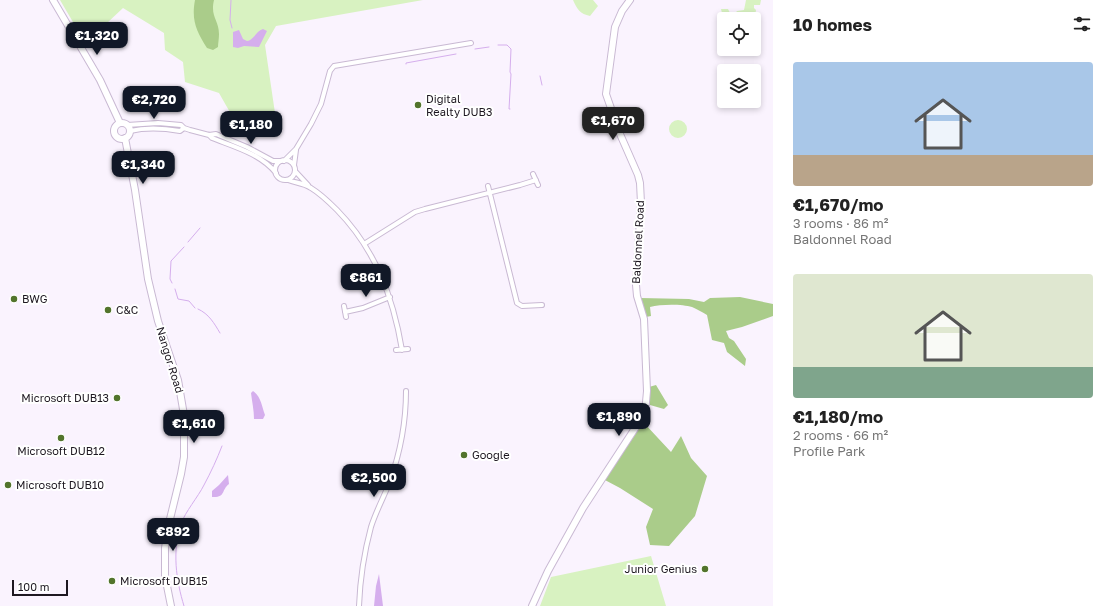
<!DOCTYPE html>
<meta charset="utf-8">
<style>
body{margin:0;font-family:"Golos Text",sans-serif;background:#f6f6f6;color:#222;height:100vh;display:flex;flex-direction:column;font-size:15px;white-space:nowrap}
*{box-sizing:border-box;margin:0}
p{font-size:13px;color:#767676}
.icon{flex:none;width:22px;height:22px;fill:none;stroke:currentColor;stroke-width:2;stroke-linecap:round;stroke-linejoin:round}
.map{position:relative;flex:1;overflow:hidden}
.sheet{display:flex;flex-direction:column;background:#fff;width:340px}
.sheet>*{flex:none}
.fabs{position:absolute;left:717px;top:12px;display:grid;gap:8px}
.fabs a{display:grid;place-items:center;width:44px;height:44px;border-radius:4px;background:#fff;box-shadow:0 2px 6px #0003;font-size:20px}
.scale{position:absolute;left:12px;bottom:10px;width:56px;box-sizing:border-box;padding-left:4px;border:2px solid #1e1821;border-top:0;font-size:11px;line-height:14px;white-space:nowrap;color:#1e1821;-webkit-text-stroke:3px #fff;paint-order:stroke}
.price{position:absolute;translate:-50% -34px;padding:0 9px;border-radius:8px;background:#111827;color:#fff;font-size:13px;line-height:26px;filter:drop-shadow(0 1px 2px #0008)}
.price::after{content:'';position:absolute;left:50%;top:24px;width:12px;height:9px;margin-left:-6px;background:inherit;clip-path:polygon(0 0,100% 0,50% 100%)}
.price.on{background:#222;color:#fff}
ul{padding:0;list-style:none}
li{display:grid;align-content:center;gap:8px;height:212px;padding:0 20px}
li span{display:grid;place-items:center;height:124px;border-radius:4px;color:#555}
li>.icon{margin-inline-start:auto}
span .icon{width:72px;height:72px;fill:#fffc;stroke-width:1}
li b{font-size:17px}
h2{display:flex;justify-content:space-between;align-items:center;height:48px;padding:0 20px;font-size:17px}
main{display:flex;flex:1;min-height:0}
.map>svg:first-child{display:block}
.green{fill:#d8f2c1}
.forest{fill:#aacc8a}
.water{fill:#d5aeed}
.lines{fill:none;stroke-linecap:round;stroke-linejoin:round}
.stream{stroke:#d5aeed;stroke-width:1}
.street-casing{stroke:#c9b9d3;stroke-width:6}
.secondary-casing{stroke:#c9b9d3;stroke-width:8}
.street{stroke:#fff;stroke-width:4}
.secondary{stroke:#fff;stroke-width:6}
.poi-dot{fill:#52742c;stroke:#fff;stroke-width:1.5}
.labels{text-anchor:middle;stroke-width:4;stroke-linejoin:round;paint-order:stroke}
.poi-label{font-size:11px;fill:#1e1821;stroke:#fff;text-anchor:start}
.street-label{font-size:11px;fill:#1e1821;stroke:#fff}
</style>
<main>
<div class="map">
<svg width="773" height="606" viewBox="0 0 773 606">
<rect width="100%" height="100%" fill="#faf3fe"/>
<path class="green" d="M60,0H423L276,26L265,45L276,120L240,130L219,93L185,82L183,62L165,50L164,33L123,8L106,24L83,39Z
M573,0H593L598,6L590,16C580,14 577,9 573,0Z
M746,0H761L760,5H754V8L756,10L754,22V19H724V21L721,9H728L730,13L734,15L737,11L744,10Z
M669 129a9 9 0 1 1 18 0a9 9 0 1 1-18 0Z
M651,556L666,606H540L551,577Z"/>
<path class="forest" d="M195,0H214C210,17 219,20 219,34C219,39 218,43 218,47L213,50L207,48C197,32 191,21 195,0Z
M740,297L773,304V316L742,327L726,331L729,338L734,341L746,359L745,366L727,352L724,343L712,340L707,315C702,312 697,309 692,307C682,304 661,304 650,307L651,316L646,317L640,298L689,299L704,302L710,298Z
M656,385L668,405L664,409L650,405L649,387Z
M644,423L671,452L681,436L691,458L707,476L695,516L669,546L650,545L646,527L653,509L620,488L603,479L641,424Z"/>
<path class="water" d="M263,29L267,31L259,47L244,46L238,48L233,47V32L239,30L243,39L247,41C254,40 256,31 263,29Z
M253,391C261,396 262,407 265,415L263,419H254C254,410 252,402 251,393Z
M228,475L229,484C221,490 226,498 212,497V491L219,485Z
M379,574L383,606H374L376,586Z"/>
<g class="lines">
<path class="stream" d="M231,0L230,20L232,28
M498,45H507L511,49L510,72L511,74L509,109H510
M475,49L489,47
M406,64V63L456,54
M540,76L542,85
M188,242L200,228
M172,283L170,279L171,261L184,247
M175,289L178,299L189,301L195,308
M198,309C209,314 214,323 220,333
M184,606C176,580 172,551 181,524C185,512 198,497 204,485C211,472 217,459 222,446"/>
<defs>
<path id="street" d="M127,125L158,123L181,125L184,128L190,130L209,135L216,134L247,147L273,161H282
M130,131C147,127 163,128 180,131L184,128
M209,135L212,138C235,147 261,154 276,173
M275 170a10 10 0 1 1 20 0a10 10 0 1 1-20 0Z
M284,161L296,149L311,124L321,104L330,71L334,66L471,43
M294,165L296,150
M295,171L308,185
M533,174L538,185
M288,180C296,183 304,183 311,188C321,194 329,202 337,210C375,249 393,296 402,350
M488,186L517,303L522,306L542,305
M364,244L415,212L425,209L520,185L536,180
M344,306L346,317
M345,312L363,308L390,297
M396,350L408,349
M359,606C360,580 364,553 371,527C376,511 384,497 390,481C400,453 406,422 406,391"/>
<path id="secondary" d="M53,0L100,80L120,123
M114 131a8 8 0 1 1 16 0a8 8 0 1 1-16 0Z
M125,138L135,190L148,279L158,321L178,380L184,415V457L181,474L169,523L165,548V576L171,606
M532,606L548,571L583,508L645,413L647,391L644,319L637,296L636,285L641,203L640,183L638,175L620,134L606,94L615,27L622,11L630,0"/>
</defs>
<use href="#street" class="street-casing"/>
<use href="#secondary" class="secondary-casing"/>
<use href="#street" class="street"/>
<use href="#secondary" class="secondary"/>
</g>
<g class="poi-dot">
<circle cx="418" cy="105" r="4"/>
<circle cx="14" cy="299" r="4"/>
<circle cx="108" cy="310" r="4"/>
<circle cx="117" cy="398" r="4"/>
<circle cx="61" cy="438" r="4"/>
<circle cx="464" cy="455" r="4"/>
<circle cx="8" cy="485" r="4"/>
<circle cx="705" cy="569" r="4"/>
<circle cx="112" cy="581" r="4"/>
</g>
<g class="labels">
<g class="poi-label">
<text x="426" y="103">Digital<tspan x="426" dy="13">Realty DUB3</tspan></text>
<text x="22" y="303">BWG</text>
<text x="116" y="314">C&amp;C</text>
<text x="109" y="402" text-anchor="end">Microsoft DUB13</text>
<text x="61" y="455" text-anchor="middle">Microsoft DUB12</text>
<text x="472" y="459">Google</text>
<text x="16" y="489">Microsoft DUB10</text>
<text x="697" y="573" text-anchor="end">Junior Genius</text>
<text x="120" y="585">Microsoft DUB15</text>
</g>
<g class="street-label">
<text transform="translate(638 242) rotate(-87)" y="4">Baldonnel Road</text>
<text transform="translate(170 360) rotate(73)" y="4">Nangor Road</text>
</g>
</g>
</svg>
<div class="fabs">
<a><svg class="icon" aria-label="locate" viewBox="0 0 24 24"><circle cx="12" cy="12" r="6"/><path d="M12 2v4M12 18v4M2 12h4M18 12h4"/></svg></a>
<a><svg class="icon" aria-label="layers" viewBox="0 0 24 24"><path d="M12 4l9 5-9 5-9-5zM3 14l9 5 9-5"/></svg></a>
</div>
<div class="scale">100 m</div>
<b class="price" style="left:97px;top:56px">€1,320</b>
<b class="price" style="left:154px;top:120px">€2,720</b>
<b class="price on" style="left:613px;top:141px">€1,670</b>
<b class="price" style="left:251px;top:145px">€1,180</b>
<b class="price" style="left:143px;top:185px">€1,340</b>
<b class="price" style="left:366px;top:298px">€861</b>
<b class="price" style="left:619px;top:437px">€1,890</b>
<b class="price" style="left:194px;top:444px">€1,610</b>
<b class="price" style="left:374px;top:498px">€2,500</b>
<b class="price" style="left:173px;top:552px">€892</b>
</div>
<section class="sheet">
<h2>10 homes<svg class="icon" aria-label="filters" viewBox="0 0 24 24"><path d="M4 7h16M4 17h16"/><circle cx="9" cy="7" r="2"/><circle cx="15" cy="17" r="2"/></svg></h2>
<ul>
<li><span style="background:linear-gradient(#a9c7e8 75%,#b9a48a 0)"><svg class="icon" aria-label="home" viewBox="0 0 24 24"><path d="M3 11l9-7 9 7M6 9v11h12V9"/></svg></span><div><b>€1,670/mo</b><p>3 rooms · 86 m²</p><p>Baldonnel Road</p></div></li>
<li><span style="background:linear-gradient(#dfe7d0 75%,#7fa58c 0)"><svg class="icon" aria-label="home" viewBox="0 0 24 24"><path d="M3 11l9-7 9 7M6 9v11h12V9"/></svg></span><div><b>€1,180/mo</b><p>2 rooms · 66 m²</p><p>Profile Park</p></div></li>
</ul>
</section>
</main>
